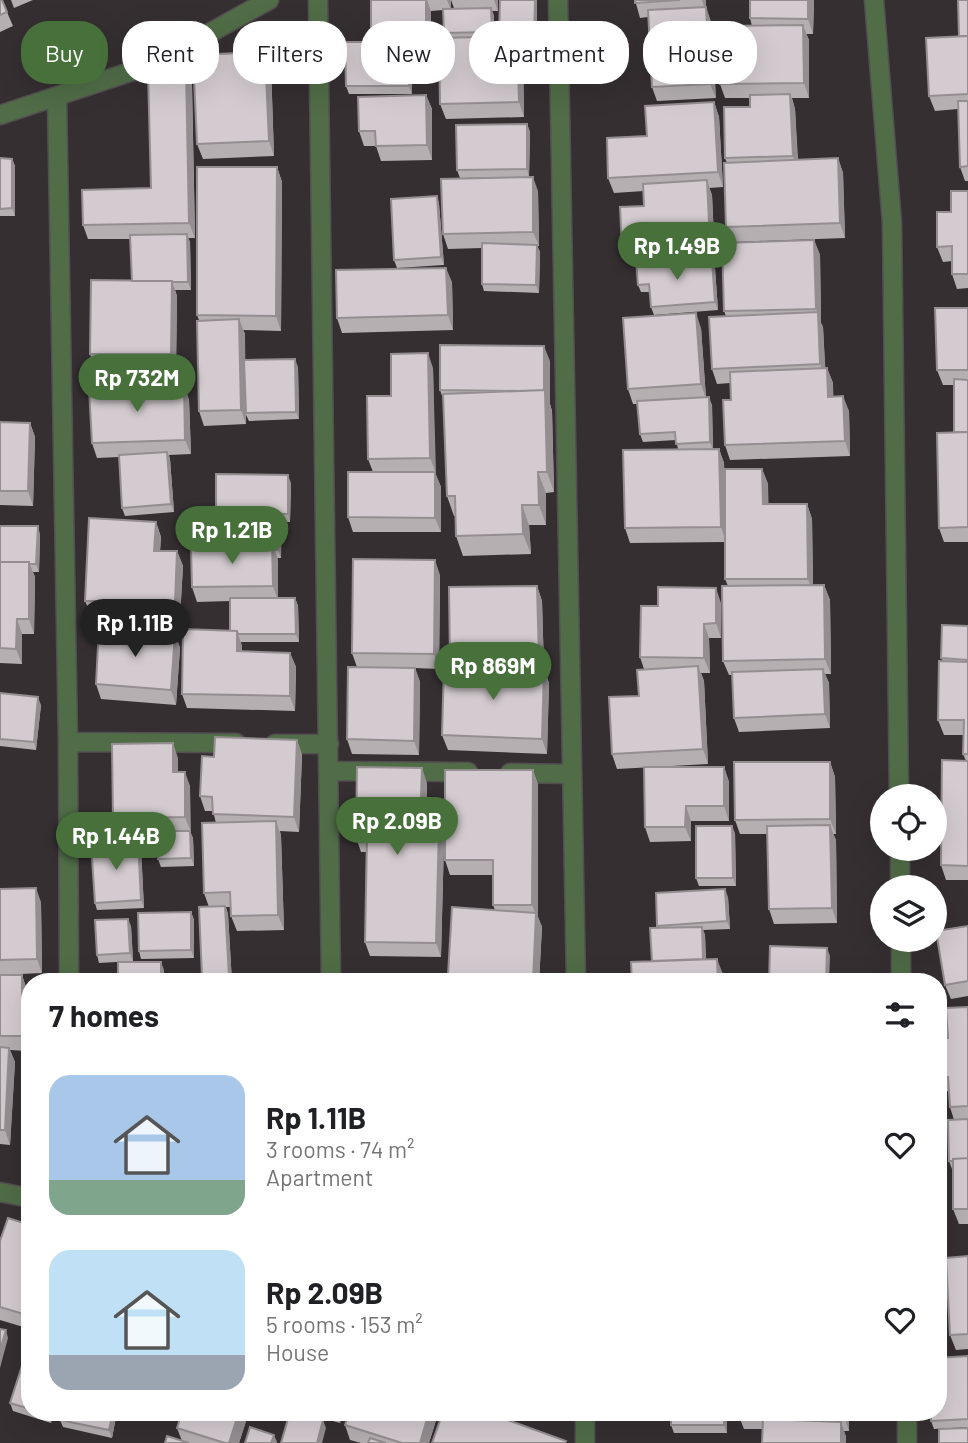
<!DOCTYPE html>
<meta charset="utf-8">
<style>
body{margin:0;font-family:Barlow,sans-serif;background:#f6f6f6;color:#202124;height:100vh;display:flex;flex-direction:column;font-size:26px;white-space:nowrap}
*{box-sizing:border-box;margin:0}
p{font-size:23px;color:#757577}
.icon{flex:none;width:38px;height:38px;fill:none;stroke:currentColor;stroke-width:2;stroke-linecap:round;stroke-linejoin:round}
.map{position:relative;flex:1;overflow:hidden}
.details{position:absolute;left:21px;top:973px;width:926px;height:448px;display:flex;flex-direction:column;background:#fff;border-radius:28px;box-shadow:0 7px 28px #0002}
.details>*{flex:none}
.top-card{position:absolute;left:21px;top:21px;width:928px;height:63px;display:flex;gap:14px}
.tools{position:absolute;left:870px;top:784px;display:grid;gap:14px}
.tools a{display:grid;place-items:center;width:77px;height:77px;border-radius:50%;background:#fff;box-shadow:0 7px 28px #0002;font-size:35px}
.price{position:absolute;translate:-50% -60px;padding:0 16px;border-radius:24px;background:#48703b;color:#fff;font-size:23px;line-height:46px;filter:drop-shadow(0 2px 4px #0008)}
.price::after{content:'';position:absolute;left:50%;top:42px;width:21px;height:16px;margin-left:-10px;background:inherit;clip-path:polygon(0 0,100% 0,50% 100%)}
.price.on{background:#222;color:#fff}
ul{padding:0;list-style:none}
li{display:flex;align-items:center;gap:21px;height:175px;padding:0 28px}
li span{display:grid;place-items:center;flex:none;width:196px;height:140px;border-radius:21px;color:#555}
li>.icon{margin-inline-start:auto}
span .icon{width:84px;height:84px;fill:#fffc;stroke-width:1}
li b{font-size:30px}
h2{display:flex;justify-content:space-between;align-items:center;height:84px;padding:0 28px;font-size:30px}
.chip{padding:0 24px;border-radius:28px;background:#fff;box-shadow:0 7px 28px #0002;font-size:24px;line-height:63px}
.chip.on{background:#48703b;color:#fff}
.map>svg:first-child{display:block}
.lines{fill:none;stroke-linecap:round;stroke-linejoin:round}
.street-casing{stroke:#534e51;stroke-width:21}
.street{stroke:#506d47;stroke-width:18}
.wall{fill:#b5afb2}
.shaded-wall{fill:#948e91}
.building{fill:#d3cbcf;stroke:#948e91;stroke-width:2}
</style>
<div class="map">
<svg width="968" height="1443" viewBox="0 0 968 1443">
<rect width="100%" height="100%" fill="#352f32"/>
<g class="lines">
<defs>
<path id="street" d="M318,0L331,982
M558,0L576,982
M874,0L892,223L899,796
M57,97L68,742L69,982
M0,115L154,64L269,0
M68,742L236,743
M275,744H329
M328,771L468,772
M510,773L572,774
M900,849V887
M901,940V982
M0,1192L30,1198
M585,1412V1443
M907,1412V1443"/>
</defs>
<use href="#street" class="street-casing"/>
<use href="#street" class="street"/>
</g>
<path class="wall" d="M0,0L7,12L13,26L0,32Z
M11,0H33L14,8Z
M371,0H451V8H454L451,0H498V11H492L494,16V36H499L500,0H537V46L521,47L523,50L524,117L446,119L440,104L445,37L444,33L443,10L431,11V44H409L411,49L412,94H349L346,86L376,42L371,29Z
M635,0H706V7L711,22L716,98L657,101L652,87L648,17L640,18Z
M750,0H814L813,34H806L809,40V98H792L795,109L798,160L838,158L843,173L845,238L731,242L726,227L727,163L725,158L750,107V98H725L720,84L752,26L750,18Z
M968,0V181H965L960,167L958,109L935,111L929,96L959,36Z
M265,52L271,66L274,156L203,159L197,144Z
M186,70L192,85L195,238H188L190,242L191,290H175L177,296L176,369H95L90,354L132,281L130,239H88L83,225L151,188Z
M426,95L432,109V160L381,161L376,146H364L359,131Z
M714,102L719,117L723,187L709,188L712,195L715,258L677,260L678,263L712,260L715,268L718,310L654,315L651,307L650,292H641L638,285L636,262H628L622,248L644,206V191L614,193L608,178L647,136Z
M527,124L530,132L529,177L460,178L457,170Z
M0,158L12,159L15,166V216H0Z
M277,167L282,182L281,331L243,330L245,334V360L298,367L299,419L249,421L246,415V424L204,426L199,411V320L197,315Z
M538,191L539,246H537L540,252L539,293L484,291L482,284V248L448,249L443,234Z
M968,191V288L957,289L952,274V261L943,262L937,247L951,212Z
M437,196L439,204L444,265L397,268L394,260Z
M814,240L820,255L821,323L823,327L825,368H827L833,383V396L849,411L850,456L730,460L725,445L731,400L730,383L717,384L712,369L726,316L724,311Z
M452,282L453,330L342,333L337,318Z
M968,308V542H944L939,528L954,432V385H943L937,370Z
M701,328L706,397L712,405L713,449H719L724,463L725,491L762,469L768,484V504H807L812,519L813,585H824L830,600L831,674H825L829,683L830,728L739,732L734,718L732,675H729L723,661L728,586L725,579V542L630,543L625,528L678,449L676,440L643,442L640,434L637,404H633L628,389Z
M550,361V404L552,411L554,492L546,493V525H529L531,554L463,556L456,536L455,516H454L447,496L443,399L440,390Z
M433,368L435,473L441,487V532H353L348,517L373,472L368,459L391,396Z
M184,385L189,400L191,454L169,455L170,459L174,512L125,516L122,508L119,457L97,458L92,443Z
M0,422L30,423L35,437L33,506L0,505Z
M291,483L290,522H281V558H277L278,598H295L298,606L299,642H241L242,651L290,653L296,667L295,711L187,708L182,694L230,631V601L197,602L192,587L231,545V521H219L216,513Z
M156,522L161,537L160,551H177L183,566L180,617L170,616L169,633H175L180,648L176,705L101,699L96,684L116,629L112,620L113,616L91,615L85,601Z
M0,526L40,534L39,572H33L35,577L34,634H22V664L0,663Z
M440,575L439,669L415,668L420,682L419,755L352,754L347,739L357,667L352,653Z
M537,586L542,601L544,669L549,683L547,754L448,750L442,735L451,665L450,661Z
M721,603V638H709L710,673H701L704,681L708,764L617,769L612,754L639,696L644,669L640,657L658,606Z
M968,626V880H946L941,865L966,761L963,754L964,735H944L938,720L943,661L941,658Z
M0,693L41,705L36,750L0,746Z
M297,740L302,755L299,832L280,831L281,836L284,930L237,931L231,916V907H226L228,914L232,982H203L202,977L209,907L204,893L216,823L213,811H205L200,796L214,757Z
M178,758V772L190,786V832L193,838L194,866L161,867L158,859L157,832H118L113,818Z
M830,762L835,777L836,834H833L836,840L837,923L774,924L769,909L767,834H740L735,820Z
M724,767L729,782V821H691V841L650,842L645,827Z
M533,770L538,785V917L542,927L539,982H451L448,975L495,910L493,905V875H450L445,860Z
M427,783L426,825L439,826L444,840L441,957L370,956L365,942L366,852H361L356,837Z
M735,833L736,886H699L696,878Z
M138,841L141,849L144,908L97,910L95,903Z
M0,889L41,902L42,973L0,975Z
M728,897L730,929L703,930L705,935L706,960L723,974V982H632L652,962L658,928L657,926Z
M191,912L194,920V958L141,959L139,951Z
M131,926L133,961L99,963L97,955Z
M968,926V996L951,999L945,985Z
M0,975H22L27,990V1051L10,1050L15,1062L10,1145L0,1144Z
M968,1007V1224H959L953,1209V1169H952L949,1161L954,1120L950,1107L949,1091L938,1092V1038H948Z
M30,1225V1329L0,1320V1241Z
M968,1256V1349L956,1350L950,1335Z
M30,1341V1412H54L51,1423L13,1411L10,1403Z
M968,1356V1427L934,1429L931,1421Z
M61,1412H117L112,1438L63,1427L60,1420Z
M182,1412H249L239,1443H165L182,1441L177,1428Z
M301,1412H343L340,1423Z
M349,1412H437L438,1414L429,1443H361L350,1440L345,1425Z
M671,1412H727V1433H674L671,1425Z
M849,1412V1431H844L846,1437V1443H762L763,1429H744L738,1414Z"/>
<path class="shaded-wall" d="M426,0H427L431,11V44L426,29Z
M447,0H451V10Z
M494,0H498V11Z
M535,0H537V46L534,39Z
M702,0H706V7L711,22L716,98L710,84L706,13Z
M808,0H814L813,34L808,19Z
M491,8L494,16V40L492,32Z
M803,25L809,40V98L804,83Z
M517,36L523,50L524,117L519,102Z
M409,42L411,49L412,94L409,86Z
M265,52L271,66L274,156L269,141Z
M186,70L192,85L195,238L189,223Z
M790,94L795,109L798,171L793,156Z
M426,95L432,109V160L427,145Z
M714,102L719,117L723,187L718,172Z
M527,124L530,132L529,177L527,169Z
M838,158L843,173L845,238L840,223Z
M12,159L15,166V216L12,208Z
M277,167L282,182L281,331L276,316Z
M533,177L538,191L539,246L533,232Z
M707,180L712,195L715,258L710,243Z
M437,196L439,204L444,265L441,257Z
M187,234L190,242L191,290L188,282Z
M814,240L820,255L821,323L823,327L826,379L820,364L818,313L816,309Z
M537,245L540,252L539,293L536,285Z
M712,260L715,268L718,310L715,302Z
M446,268L452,282L453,330L448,315Z
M172,281L177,296L176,369L171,354Z
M696,313L701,328L706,399L701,384Z
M239,319L245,334L246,424L241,410Z
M544,346L550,361V404L552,411L554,492L547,472Z
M428,353L433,368L436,473L430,458Z
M295,359L298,367L299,419L296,412Z
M827,368L833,383L834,411L828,397Z
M184,385L189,400L191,454L185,440Z
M843,396L849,411L850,456L845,441Z
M709,397L712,405L713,450L710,442Z
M30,423L35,437L33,506L28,491Z
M719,449L724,463L726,542L721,527Z
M167,452L170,459L174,512L171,504Z
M762,469L768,484L769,519L763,504Z
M435,472L441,487V532L435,518Z
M538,472L546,493V525L539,505Z
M288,475L291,483L290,522L288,514Z
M807,504L812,519L813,593L808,579Z
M522,505L529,525L531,554L523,534Z
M279,516L282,524L281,558L278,550Z
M156,522L161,537L159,565L154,551Z
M38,526L40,534L39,572L36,564Z
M272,544L278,559V601L273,586Z
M177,551L183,566L180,617L175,602Z
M435,560L440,575L439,669L434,654Z
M29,562L35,577L34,634L29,619Z
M824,585L830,600L831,674L825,659Z
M537,586L542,601L544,669L549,683L547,754L542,739L544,673L539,659Z
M716,588L721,603V638L716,623Z
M295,598L298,606L299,642L296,634Z
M165,601L170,616L169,638L164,623Z
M17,619L22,634V664L16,649Z
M704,624L709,638L710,673L704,658Z
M237,631L242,646V666L237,651Z
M175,633L180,648L176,705L171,690Z
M290,653L296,667L295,711L290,696Z
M698,666L704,681L708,764L703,749Z
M415,668L420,682L419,755L414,741Z
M823,669L829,683L830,728L825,714Z
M38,697L41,705L36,750L34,742Z
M297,740L302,755L299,832L294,817Z
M173,743L178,758V786L173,772Z
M830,762L835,777L836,834L830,819Z
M724,767L729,782V821L724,806Z
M422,768L427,783L425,840L420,825Z
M533,770L538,785V917L542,927L539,982H533V981L536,915L532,905Z
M185,772L190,786L191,832L185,817Z
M686,806L691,821V841L685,827Z
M276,821L281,836L284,930L278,915Z
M830,825L836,840L837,923L832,908Z
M439,826L444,840L441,957L436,943Z
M732,826L735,833L736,886L733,878Z
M190,831L193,838L194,866L191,858Z
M138,841L141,849L144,908L141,900Z
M36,888L41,902L42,973L37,959Z
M725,889L728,897L730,929L727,921Z
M225,906L228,914L232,982L229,976Z
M191,912L194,920V958L191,950Z
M128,919L131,926L133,961L130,953Z
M702,927L705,935L706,967L703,959Z
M827,948L830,956L829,982H826Z
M717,959L723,974V982H718Z
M161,962L164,970V982H161Z
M22,975L27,990V1051L22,1036Z
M9,1048L15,1062L10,1145L5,1130Z
M6,1330L8,1338L0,1368V1350Z
M49,1412H54L51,1423L48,1415Z
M113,1412H117L112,1438L109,1430Z
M239,1412H249L239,1443H229Z
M338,1412H343L340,1423L338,1415Z
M429,1412H437L438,1414L429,1443H420Z
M492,1412H502L496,1429L491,1414Z
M724,1412H727V1433L724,1425Z
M844,1412H849V1431L844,1416Z
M323,1420L326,1428L322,1443H317Z
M841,1422L846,1437V1443H841Z
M274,1435L277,1442V1443H271Z"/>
<path class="building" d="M0,0H2L7,12L0,15Z
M371,0H426V29H371Z
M500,0H535L534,39H518L517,36H499Z
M635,0H680L635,3Z
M750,0H808V19L750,18Z
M958,0H968V36H959Z
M706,7L710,84L652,87L648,10Z
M491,8L492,32L444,33L443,9Z
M803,25L804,83L720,84V26Z
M517,36L519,102L440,104L439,38Z
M968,36V94L929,96L926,38Z
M345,42H409V86H346Z
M265,52L269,141L197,144L193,55Z
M186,70L189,223L83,225L82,190L151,188L148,71Z
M790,94L793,156L725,158L724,107H750V95Z
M426,95L427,145L376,146L375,131H359L358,97Z
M958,101H968V166L960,167Z
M714,102L718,172L608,178L607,138L647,136L645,106Z
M527,124V169L457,170L456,125Z
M0,158L12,159V208L0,209Z
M838,158L840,223L726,227L724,163Z
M197,167H277L276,316L197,315Z
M533,177V232L443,234L441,179Z
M707,180L710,243L622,248L620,207L644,206L643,184Z
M951,191H968V274H952V246L937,247V212H951Z
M437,196L441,257L394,260L391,199Z
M187,234L188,282H172V281H132L130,235Z
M814,240L816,309L724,311L722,243Z
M482,243L537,245L536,285L482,284Z
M676,258L677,263L712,260L715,302L651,307L649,284L638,285L636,261Z
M446,268L448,315L337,318L336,270Z
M91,280L172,281L171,354H90Z
M935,308H968V370H937Z
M818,312L820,364L712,369L709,317Z
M696,313L701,384L628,389L623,318Z
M239,319L241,410L199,411L197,321Z
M440,345L544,346V390L518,391L440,390Z
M428,353L430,458L368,459L367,396H391V354Z
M295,359L296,412L246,413L244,360Z
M827,368L828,397L843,396L845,441L725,445L723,400H731L730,372Z
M954,379L968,380V432H954Z
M184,385L185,440L92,443L89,388Z
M545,390L547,472H538L539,505H522L523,534L456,536L455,496H447L443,394Z
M709,397L710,442L676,444L675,432L640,434L637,401Z
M0,422L30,423L28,491H0Z
M968,432V527L939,528L937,433Z
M719,449L721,527L625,528L623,450Z
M167,452L171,504L122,508L119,455Z
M725,469H762L763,504H807L808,579H725Z
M348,472H435V518L348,517Z
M216,474L288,475V514L216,513Z
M231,515L279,516L278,550H274L272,544L231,545Z
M89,518L156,522L154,551H177L175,602L165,601L164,623L112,620L113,601H85Z
M0,526H38L36,564H29V562H0Z
M272,544L273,586L192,587L191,545Z
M353,559L435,560L434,654L352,653Z
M0,562H29V619H17L16,649L0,648Z
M824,585L825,659L723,661L722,586Z
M537,586L539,659L450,661L449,587Z
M658,587L716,588V623L704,624V658L640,657L641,606H658Z
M230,598H295L296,634H238L237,631H230Z
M942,625L968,626V660L941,658Z
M99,628L175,633L171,690L96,684Z
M183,629L237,631V651L290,653V696L182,694Z
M939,661L968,662V754H963L964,720H938Z
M444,665L544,668L542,739L442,735Z
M698,666L703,749L612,754L609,697L639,696L637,670Z
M348,667L415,668L414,741L347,739Z
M823,669L825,714L734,718L732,672Z
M0,693L38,697L34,742L0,739Z
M215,737L297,740L294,817L213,814L212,797L200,796L202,756L214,757Z
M173,743V772H185V817L113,818L112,744Z
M942,760L968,761V866L941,865Z
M734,762H830V819L735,820Z
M357,767L422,768L420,825L439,826L436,943L365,942L367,838L356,837Z
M644,767H724V806H686L685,827H645Z
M445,770H533L532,905H493V860H445Z
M276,821L278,915L231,916L230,892L204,893L202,823Z
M830,825L832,908L769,909L767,826Z
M696,826H732L733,878H696Z
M157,831H190L191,858L158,859Z
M138,841L141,900L95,903L91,843Z
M36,888L37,959L0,960V889Z
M725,889L727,921L657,926L656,893Z
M225,906L229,976L202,977L199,907Z
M452,907L536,913L533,981L448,975Z
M191,912V950L139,951L138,913Z
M128,919L130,953L97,955L95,920Z
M968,926V981L945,985L936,931Z
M702,927L703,959L652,961L650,928Z
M770,946L827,948L826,982H769Z
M717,959L718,982H632L631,962Z
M118,962H161V982H118Z
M0,975H22V1036H0Z
M452,980L495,982H452Z
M968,1007V1106L950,1107L948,1077H938V1038H948L946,1008Z
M0,1047L9,1048L5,1130H0Z
M968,1119V1158L953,1159V1161H949L948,1120Z
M968,1158V1209H953V1159Z
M8,1218L30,1225V1316L0,1307V1241Z
M968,1256V1334L950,1335L946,1258Z
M0,1329L6,1330L0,1350Z
M30,1341V1409L10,1403Z
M968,1356V1419L931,1421V1412H938V1358Z
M61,1412H113L109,1430L60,1420Z
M182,1412H239L229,1443H225L177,1428Z
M290,1412H296L323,1420L317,1443H281Z
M349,1412H429L420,1443H402L345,1425Z
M443,1412H492L491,1414L566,1441L565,1443H432Z
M671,1412H724V1425H671Z
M738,1412H844V1416L738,1414Z
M763,1419L841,1422V1443H762Z
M250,1427L274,1435L271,1443H245Z
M968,1428V1443H939V1429Z
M167,1436L189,1443H165Z
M370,1438L386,1443H368Z"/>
</svg>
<div class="tools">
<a><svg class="icon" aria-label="locate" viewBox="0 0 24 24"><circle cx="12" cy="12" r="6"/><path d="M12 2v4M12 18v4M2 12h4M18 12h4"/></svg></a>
<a><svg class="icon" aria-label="layers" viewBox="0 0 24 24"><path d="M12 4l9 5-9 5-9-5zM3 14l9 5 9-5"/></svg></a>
</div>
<b class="price" style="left:677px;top:282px">Rp 1.49B</b>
<b class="price" style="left:137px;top:414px">Rp 732M</b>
<b class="price" style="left:232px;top:566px">Rp 1.21B</b>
<b class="price on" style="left:135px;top:659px">Rp 1.11B</b>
<b class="price" style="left:493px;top:702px">Rp 869M</b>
<b class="price" style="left:397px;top:857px">Rp 2.09B</b>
<b class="price" style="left:116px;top:872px">Rp 1.44B</b>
<div class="top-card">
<a class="chip on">Buy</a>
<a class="chip">Rent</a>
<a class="chip">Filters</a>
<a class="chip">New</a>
<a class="chip">Apartment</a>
<a class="chip">House</a>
</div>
<section class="details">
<h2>7 homes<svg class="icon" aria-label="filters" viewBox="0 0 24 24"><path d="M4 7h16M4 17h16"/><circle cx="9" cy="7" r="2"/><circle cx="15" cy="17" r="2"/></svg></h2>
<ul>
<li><span style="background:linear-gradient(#a9c7e8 75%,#7fa58c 0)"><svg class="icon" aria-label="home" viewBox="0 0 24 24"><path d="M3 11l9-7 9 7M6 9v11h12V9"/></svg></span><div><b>Rp 1.11B</b><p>3 rooms · 74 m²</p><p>Apartment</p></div><svg class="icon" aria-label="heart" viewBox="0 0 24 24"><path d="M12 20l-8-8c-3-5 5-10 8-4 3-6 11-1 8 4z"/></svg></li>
<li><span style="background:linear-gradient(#bfe0f5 75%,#9aa5b1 0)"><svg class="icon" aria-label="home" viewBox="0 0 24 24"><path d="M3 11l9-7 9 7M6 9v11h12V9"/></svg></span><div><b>Rp 2.09B</b><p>5 rooms · 153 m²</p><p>House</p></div><svg class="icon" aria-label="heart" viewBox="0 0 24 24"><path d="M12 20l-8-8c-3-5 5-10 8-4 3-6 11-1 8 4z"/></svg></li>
</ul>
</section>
</div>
